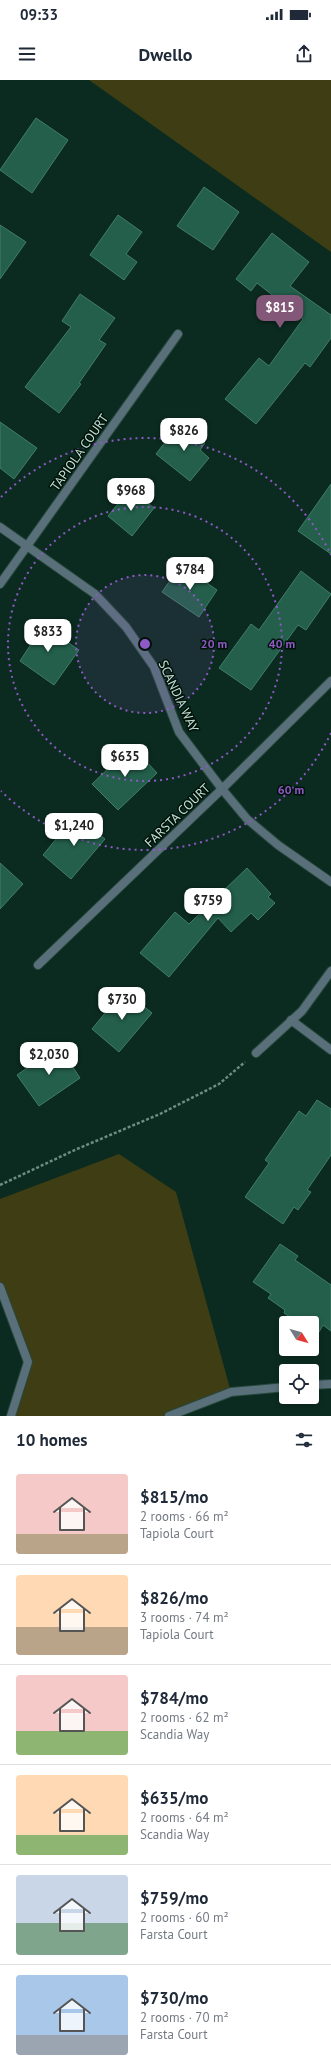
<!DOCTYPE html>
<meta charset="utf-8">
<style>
body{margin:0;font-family:"PT Sans",sans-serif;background:#f2f2f3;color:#1f2937;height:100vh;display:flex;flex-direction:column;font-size:15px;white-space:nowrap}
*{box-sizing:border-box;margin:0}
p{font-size:13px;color:#747a83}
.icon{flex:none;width:22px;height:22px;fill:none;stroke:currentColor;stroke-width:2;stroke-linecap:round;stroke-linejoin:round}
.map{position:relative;height:1336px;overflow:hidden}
.panel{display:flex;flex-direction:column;background:#fff;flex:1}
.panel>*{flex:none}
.needle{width:26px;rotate:127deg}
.buttons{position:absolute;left:279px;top:1236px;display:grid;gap:8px}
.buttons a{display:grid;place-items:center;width:40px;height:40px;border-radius:4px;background:#fff;box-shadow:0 2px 6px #0003;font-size:20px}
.price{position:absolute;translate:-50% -34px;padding:0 9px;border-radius:8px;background:#fff;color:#222;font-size:13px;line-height:26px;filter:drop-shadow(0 1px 2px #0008)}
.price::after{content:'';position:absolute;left:50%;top:24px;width:12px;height:9px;margin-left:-6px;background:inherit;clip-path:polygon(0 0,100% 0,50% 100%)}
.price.active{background:#825778;color:#fff}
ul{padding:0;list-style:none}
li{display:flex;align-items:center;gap:12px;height:100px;padding:0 16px}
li+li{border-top:1px solid #e0e1e3}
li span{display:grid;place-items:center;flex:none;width:112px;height:80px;border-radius:4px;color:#555}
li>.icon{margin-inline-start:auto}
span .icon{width:48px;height:48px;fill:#fffc;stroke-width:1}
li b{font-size:17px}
h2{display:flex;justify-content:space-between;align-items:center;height:48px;padding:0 16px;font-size:17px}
.status{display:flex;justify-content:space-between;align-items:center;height:28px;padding:0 20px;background:#fff;direction:ltr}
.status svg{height:11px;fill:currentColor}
header{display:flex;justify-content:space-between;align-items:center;height:52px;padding:0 16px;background:#fff;font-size:18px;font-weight:700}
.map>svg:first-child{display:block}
.green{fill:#3e3d14}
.building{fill:#235f4b;stroke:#427d68}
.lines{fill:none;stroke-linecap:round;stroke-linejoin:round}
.lane-casing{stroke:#28483d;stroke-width:10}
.street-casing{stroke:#28483d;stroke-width:10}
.path{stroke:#6e8d81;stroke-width:2.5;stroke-dasharray:3 2;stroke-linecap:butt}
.lane{stroke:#59707a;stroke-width:8}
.street{stroke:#59707a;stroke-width:8}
.ring{fill:none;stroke:#8d59c4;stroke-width:2;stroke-dasharray:2 4}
.labels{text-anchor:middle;stroke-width:3;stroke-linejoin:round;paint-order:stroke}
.street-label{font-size:13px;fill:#c2e0d3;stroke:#00120a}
.centre{fill:#8d59c4;stroke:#00120a;stroke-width:2}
.ring-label{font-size:12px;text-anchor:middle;font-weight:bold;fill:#8d59c4;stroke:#00120a;stroke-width:3;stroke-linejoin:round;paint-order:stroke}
</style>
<div class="status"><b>09:33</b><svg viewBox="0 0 49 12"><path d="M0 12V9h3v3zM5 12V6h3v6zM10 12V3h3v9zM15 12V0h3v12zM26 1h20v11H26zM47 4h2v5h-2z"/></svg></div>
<header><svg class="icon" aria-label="menu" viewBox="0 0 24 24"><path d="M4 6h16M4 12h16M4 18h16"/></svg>Dwello<svg class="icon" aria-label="share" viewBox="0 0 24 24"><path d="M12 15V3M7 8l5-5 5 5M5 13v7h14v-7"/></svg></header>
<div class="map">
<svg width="331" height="1336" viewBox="0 0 331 1336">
<rect width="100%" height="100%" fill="#0b2b20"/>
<path class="green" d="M89,0H331V172Z
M119,1074L176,1112L231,1312L169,1336H11L27,1282L0,1212V1119Z"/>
<path class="building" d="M36,38L68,60L32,113L0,90Z
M204,107L239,132L213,170L177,146Z
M118,135L142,152L126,174L137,182L124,200L90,175Z
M0,145L26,162L0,199Z
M272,153L309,182L290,206L331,235V258L310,287L305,283L256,344L225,319L259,278L269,286L303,239L257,203L251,211L236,199Z
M80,214L115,238L99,260L106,264L79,303L81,304L59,333L25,307L71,247L62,241Z
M0,342L37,368L14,399L0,388Z
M180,343L205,363L200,370L209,378L190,401L156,374Z
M331,404V474L298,451Z
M130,409L154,428L132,456L108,436Z
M181,485L217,510L199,537L162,512Z
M301,491L331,514L306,550L298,545L251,610L219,588L251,544L259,550Z
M37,541L79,570L54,605L20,581L33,561L26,557Z
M132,666L157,693L118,730L92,704Z
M76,735L105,759L71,799L43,775Z
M0,783L23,804L0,829Z
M247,788L271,814L268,817L275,823L258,840L251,833L231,852L218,838L169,897L140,873L175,832L189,844Z
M124,910L152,933L119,972L92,949Z
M59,966L80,998L39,1026L17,995Z
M317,1020L331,1029V1075L307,1110L311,1112L298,1130L294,1127L283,1144L245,1117L269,1083L265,1080L299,1031L306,1036Z
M280,1164L298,1176L295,1180L331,1205V1251L323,1245L319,1252L312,1247V1243H299L284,1233L285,1230L268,1218L271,1214L253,1202Z"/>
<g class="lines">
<defs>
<path id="lane" d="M291,940L331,970
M312,1305L331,1304
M169,1336L231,1312L286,1307"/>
<path id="street" d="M0,447L95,514L126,547L154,587L179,652L222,709L247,739L278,765L331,802
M0,504L178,254
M38,885L222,709L331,601
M256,973L302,931L331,891
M0,1207L28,1282L11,1336"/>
</defs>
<use href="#lane" class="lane-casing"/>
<use href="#street" class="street-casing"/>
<path class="path" d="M0,1105L77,1069L160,1034L219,1004L245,982"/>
<use href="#lane" class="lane"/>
<use href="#street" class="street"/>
</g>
<circle cx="145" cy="564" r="69" fill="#8d59c4" fill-opacity=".12"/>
<g class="ring">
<circle cx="145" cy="564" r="69"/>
<circle cx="145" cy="564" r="137"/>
<path d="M331 653A206 206 0 0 1 1 711M1 417A206 206 0 0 1 331 475"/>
</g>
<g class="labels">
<g class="street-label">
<text transform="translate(79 372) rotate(-55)" y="5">TAPIOLA COURT</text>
<text transform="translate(179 616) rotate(65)" y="5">SCANDIA WAY</text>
<text transform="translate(177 735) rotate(-44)" y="5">FARSTA COURT</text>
</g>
</g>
<circle cx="145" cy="564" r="6" class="centre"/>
<g class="ring-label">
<text x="214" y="568">20 m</text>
<text x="282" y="568">40 m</text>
<text x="291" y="714">60 m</text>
</g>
</svg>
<div class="buttons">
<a><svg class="needle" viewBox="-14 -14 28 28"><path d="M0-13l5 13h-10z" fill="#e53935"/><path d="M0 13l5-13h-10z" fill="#747a83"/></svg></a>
<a><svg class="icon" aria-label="locate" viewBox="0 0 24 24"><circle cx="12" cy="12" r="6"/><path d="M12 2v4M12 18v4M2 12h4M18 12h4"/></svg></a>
</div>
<b class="price active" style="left:280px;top:249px">$815</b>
<b class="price" style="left:184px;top:372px">$826</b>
<b class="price" style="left:131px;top:432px">$968</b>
<b class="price" style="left:190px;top:511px">$784</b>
<b class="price" style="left:48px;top:573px">$833</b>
<b class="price" style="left:125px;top:698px">$635</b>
<b class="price" style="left:74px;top:767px">$1,240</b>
<b class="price" style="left:208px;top:842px">$759</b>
<b class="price" style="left:122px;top:941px">$730</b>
<b class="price" style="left:49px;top:996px">$2,030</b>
</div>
<section class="panel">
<h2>10 homes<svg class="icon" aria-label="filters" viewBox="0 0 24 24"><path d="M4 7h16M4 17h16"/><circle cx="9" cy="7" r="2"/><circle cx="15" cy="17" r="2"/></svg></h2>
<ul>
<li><span style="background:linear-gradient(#f6c9c9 75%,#b9a48a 0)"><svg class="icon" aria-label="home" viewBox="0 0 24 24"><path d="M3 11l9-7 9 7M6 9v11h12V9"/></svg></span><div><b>$815/mo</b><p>2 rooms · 66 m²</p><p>Tapiola Court</p></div></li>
<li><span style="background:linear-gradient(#ffd9b3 65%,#b9a48a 0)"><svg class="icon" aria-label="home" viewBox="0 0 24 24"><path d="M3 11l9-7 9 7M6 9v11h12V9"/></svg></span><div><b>$826/mo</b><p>3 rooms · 74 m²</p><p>Tapiola Court</p></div></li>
<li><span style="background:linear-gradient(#f6c9c9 70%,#8fb573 0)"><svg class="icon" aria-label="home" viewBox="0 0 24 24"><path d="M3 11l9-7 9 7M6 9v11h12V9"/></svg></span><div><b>$784/mo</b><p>2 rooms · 62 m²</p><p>Scandia Way</p></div></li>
<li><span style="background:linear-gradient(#ffd9b3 75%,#8fb573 0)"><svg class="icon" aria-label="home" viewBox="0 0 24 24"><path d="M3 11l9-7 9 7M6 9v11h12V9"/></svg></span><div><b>$635/mo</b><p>2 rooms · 64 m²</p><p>Scandia Way</p></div></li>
<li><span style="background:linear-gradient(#c9d6e8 60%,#7fa58c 0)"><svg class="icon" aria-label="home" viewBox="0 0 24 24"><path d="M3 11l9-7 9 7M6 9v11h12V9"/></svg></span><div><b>$759/mo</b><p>2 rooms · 60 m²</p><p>Farsta Court</p></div></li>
<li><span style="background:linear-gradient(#a9c7e8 75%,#9aa5b1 0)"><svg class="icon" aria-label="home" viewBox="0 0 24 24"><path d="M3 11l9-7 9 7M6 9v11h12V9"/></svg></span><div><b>$730/mo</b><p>2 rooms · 70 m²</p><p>Farsta Court</p></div></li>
</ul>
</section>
